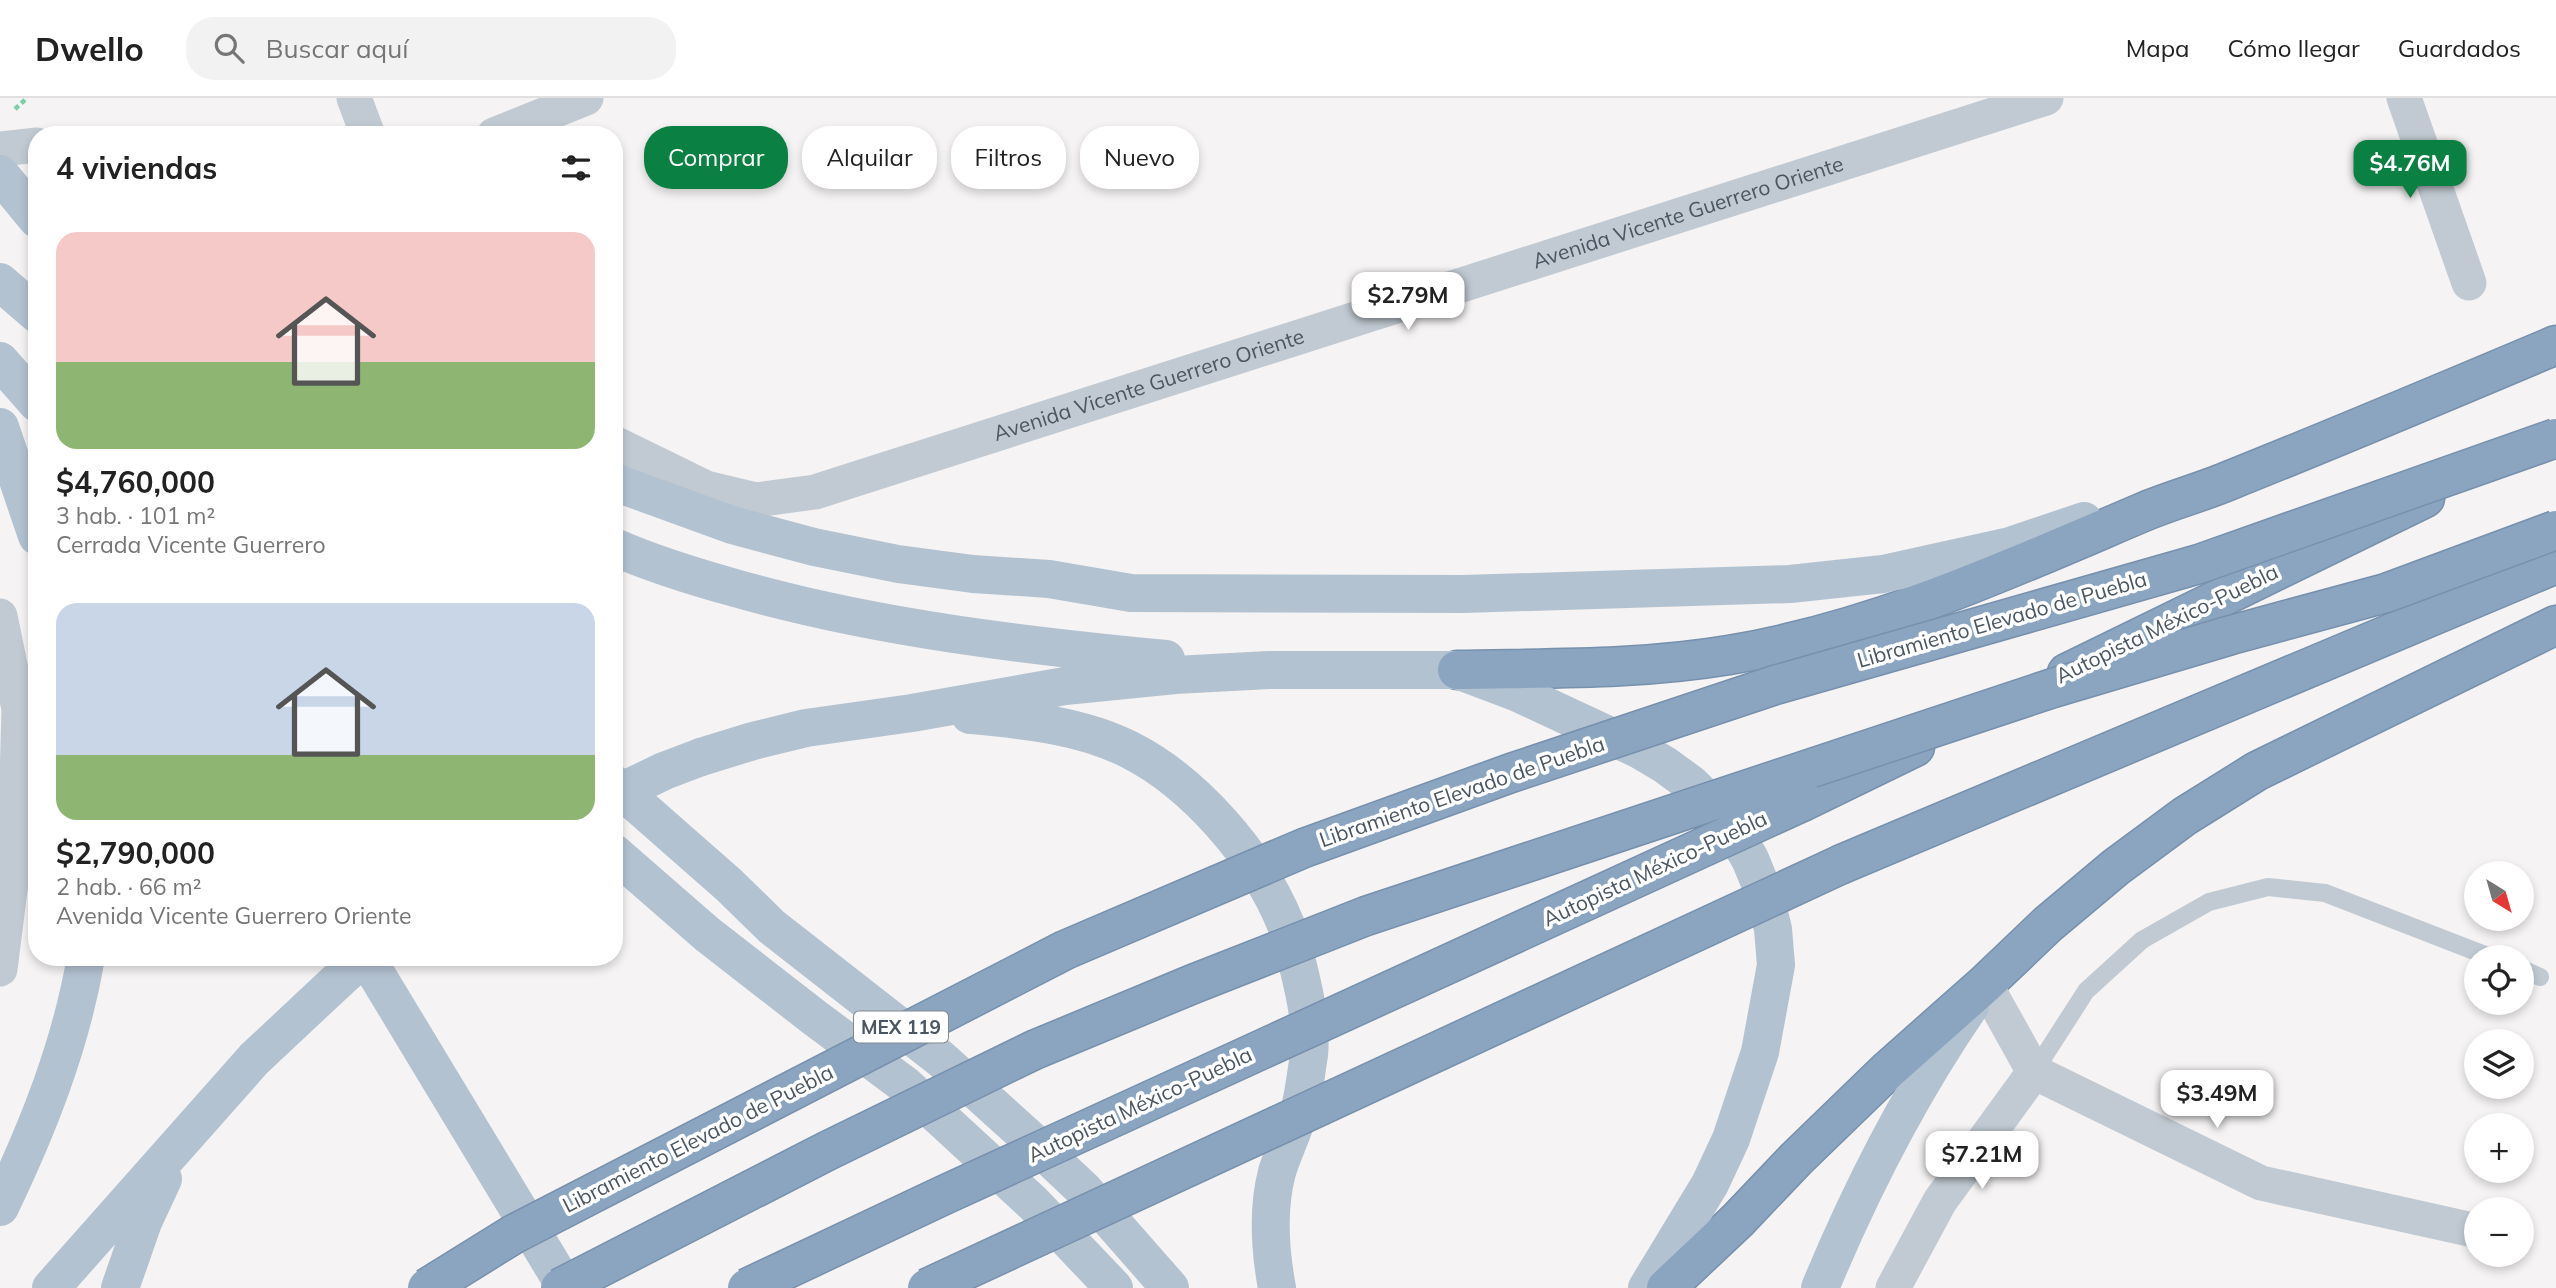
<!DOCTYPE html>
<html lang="es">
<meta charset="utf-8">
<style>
body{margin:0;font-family:Mulish,sans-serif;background:#f2f2f2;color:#222;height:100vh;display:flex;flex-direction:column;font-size:26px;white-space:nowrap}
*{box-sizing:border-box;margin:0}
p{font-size:23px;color:#767676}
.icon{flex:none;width:38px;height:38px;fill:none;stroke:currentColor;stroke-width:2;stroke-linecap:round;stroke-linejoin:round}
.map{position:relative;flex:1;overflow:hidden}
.side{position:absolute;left:28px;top:28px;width:595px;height:840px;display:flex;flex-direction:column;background:#fff;border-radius:28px;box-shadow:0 4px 10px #0003}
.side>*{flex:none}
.banner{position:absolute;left:644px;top:28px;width:665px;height:63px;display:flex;gap:14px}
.needle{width:46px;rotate:143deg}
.fabs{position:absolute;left:2464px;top:763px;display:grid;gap:14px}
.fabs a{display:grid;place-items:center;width:70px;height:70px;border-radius:50%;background:#fff;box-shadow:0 4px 10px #0003;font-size:35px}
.price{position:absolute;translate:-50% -60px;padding:0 16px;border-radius:14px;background:#fff;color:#222;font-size:23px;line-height:46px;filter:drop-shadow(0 2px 4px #0008)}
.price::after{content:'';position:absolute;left:50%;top:42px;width:21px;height:16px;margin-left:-10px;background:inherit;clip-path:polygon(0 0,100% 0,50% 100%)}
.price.active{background:#0b8043;color:#fff}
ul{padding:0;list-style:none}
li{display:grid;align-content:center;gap:14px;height:371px;padding:0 28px}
li span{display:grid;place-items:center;height:217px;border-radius:21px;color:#555}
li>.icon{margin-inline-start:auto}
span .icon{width:126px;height:126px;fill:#fffc;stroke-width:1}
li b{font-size:30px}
h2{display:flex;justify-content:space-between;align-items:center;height:84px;padding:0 28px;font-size:30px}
.tag{padding:0 24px;border-radius:28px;background:#fff;box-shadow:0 4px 10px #0003;font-size:24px;line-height:63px}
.tag.active{background:#0b8043;color:#fff}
header{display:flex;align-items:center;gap:42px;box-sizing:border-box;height:98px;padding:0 35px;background:#fff;border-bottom:2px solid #e0e0e0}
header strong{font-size:33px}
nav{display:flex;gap:38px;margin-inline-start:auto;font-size:24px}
.search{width:490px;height:63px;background:#f2f2f2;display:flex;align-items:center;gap:18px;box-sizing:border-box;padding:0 24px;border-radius:28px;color:#767676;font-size:26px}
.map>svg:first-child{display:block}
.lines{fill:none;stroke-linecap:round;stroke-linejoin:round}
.motorway-casing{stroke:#7690ad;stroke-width:41}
.path{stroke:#7ad0a6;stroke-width:4.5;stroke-dasharray:5 3.5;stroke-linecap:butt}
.service{stroke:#c1cad2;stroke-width:18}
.minor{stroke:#c1cad2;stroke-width:35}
.primary{stroke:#b3c2d1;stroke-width:38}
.motorway{stroke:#8ba5c1;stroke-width:38}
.motorway-bridge-casing{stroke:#7690ad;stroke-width:41;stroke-linecap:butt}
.primary-bridge{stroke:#b3c2d1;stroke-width:38}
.motorway-bridge{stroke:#8ba5c1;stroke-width:38}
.labels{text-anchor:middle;stroke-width:7;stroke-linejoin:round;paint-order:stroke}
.shield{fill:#fff;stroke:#808990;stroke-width:2}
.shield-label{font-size:19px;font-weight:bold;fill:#4a5661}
.street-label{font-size:21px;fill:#4a5661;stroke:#fff}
</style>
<header>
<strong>Dwello</strong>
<div class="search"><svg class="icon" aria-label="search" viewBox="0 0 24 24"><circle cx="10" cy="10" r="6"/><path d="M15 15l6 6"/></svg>Buscar aquí</div>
<nav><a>Mapa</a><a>Cómo llegar</a><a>Guardados</a></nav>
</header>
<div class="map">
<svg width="2556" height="1190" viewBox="0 0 2556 1190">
<rect width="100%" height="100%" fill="#f5f3f3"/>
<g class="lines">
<defs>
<path id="motorway" d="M1457,572C1548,570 1639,572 1729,557C1874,533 2007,472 2141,415C2169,403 2199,395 2228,383C2338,339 2447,293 2556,247
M2067,575L2425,400
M1804,703L1915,649
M1842,766L2556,466
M1666,1190L1738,1122L1796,1061L1888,972L1985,886L2048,826L2116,769L2185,718L2257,673L2556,527"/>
</defs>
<use href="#motorway" class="motorway-casing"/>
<path class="path" d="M15,11L27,0"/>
<path class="service" d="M2522,871L2540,879
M2034,974L2086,893L2142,842L2209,804L2268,789L2325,795L2490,859"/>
<g class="minor">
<path d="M354,0L368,37"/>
<path d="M2404,0L2469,185"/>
<path d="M494,37L586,0"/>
<path d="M0,51L37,47"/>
<path id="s1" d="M614,345L706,390L756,402L815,394L2046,0"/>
<path d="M0,518L19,611L15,752L0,871"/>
<path d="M1985,886L2034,974L2261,1085L2473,1132"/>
<path d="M1893,1190L1940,1103L2034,974"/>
</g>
<path class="primary" d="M0,76L37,121
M0,184L37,216
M0,263L37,305
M0,329L37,438
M614,384L732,427L814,449L898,466L973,476L1049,481L1131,495L1463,496L1790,486L1883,476L2010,448L2084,423
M614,449C653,466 695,479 735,490C875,530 1021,547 1166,561
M970,617C1024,622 1081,627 1130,652C1195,685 1259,759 1286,827C1294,848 1299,871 1304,894C1308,913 1311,937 1309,957C1306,975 1304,996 1299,1014C1293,1035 1283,1054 1277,1074C1267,1112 1270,1152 1277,1190
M701,659L753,643L806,630L912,615L1065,588L1175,577L1269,572H1457L1518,595L1638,651L1665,667L1691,686L1714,709L1734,734L1750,761L1764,795L1773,831L1776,867L1760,954L1731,1041L1710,1086L1647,1190
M614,686L729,787L772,829L941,961L1032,1043L1084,1092L1170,1190
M614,755L707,836L815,920L905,987L1033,1105L1114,1190
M366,859L566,1190
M0,1109C38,1030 71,947 86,859
M51,1190L254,961L347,874
M120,1190L143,1124L163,1081
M1820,1190C1861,1091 1909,997 1970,908"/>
<use href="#motorway" class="motorway"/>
<defs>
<path id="motorway-bridge" d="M427,1190L514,1136L1065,852L1304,750L1511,675L1775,587L2199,466L2556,340
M560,1190L827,1053L1034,952L1193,886L1366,818L2053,590L2231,537L2386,495L2556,432
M747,1190L944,1097L1804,703
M927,1190L1842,766"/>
</defs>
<use href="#motorway-bridge" class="motorway-bridge-casing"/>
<path class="primary-bridge" d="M614,697L664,673L701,659
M347,874L366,859"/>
<use href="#motorway-bridge" class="motorway-bridge"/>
</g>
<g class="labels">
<rect class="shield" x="854" y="913.5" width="94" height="31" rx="5"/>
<g class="shield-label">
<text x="901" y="936">MEX 119</text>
</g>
<g class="street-label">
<text dy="7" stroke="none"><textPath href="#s1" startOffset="1130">Avenida Vicente Guerrero Oriente</textPath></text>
<text dy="7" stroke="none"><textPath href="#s1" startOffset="564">Avenida Vicente Guerrero Oriente</textPath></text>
<text transform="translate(2002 522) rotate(-16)" y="7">Libramiento Elevado de Puebla</text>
<text transform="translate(2167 526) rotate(-26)" y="7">Autopista México-Puebla</text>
<text transform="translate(1462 694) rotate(-19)" y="7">Libramiento Elevado de Puebla</text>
<text transform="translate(1655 771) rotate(-25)" y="7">Autopista México-Puebla</text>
<text transform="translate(1140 1007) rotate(-25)" y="7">Autopista México-Puebla</text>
<text transform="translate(698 1041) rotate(-27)" y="7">Libramiento Elevado de Puebla</text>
</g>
</g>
</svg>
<div class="fabs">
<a><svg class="needle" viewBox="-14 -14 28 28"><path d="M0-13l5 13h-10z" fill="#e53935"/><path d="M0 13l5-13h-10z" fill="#767676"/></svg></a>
<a><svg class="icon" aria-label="locate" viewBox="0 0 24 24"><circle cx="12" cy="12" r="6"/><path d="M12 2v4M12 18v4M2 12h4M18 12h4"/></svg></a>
<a><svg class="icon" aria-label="layers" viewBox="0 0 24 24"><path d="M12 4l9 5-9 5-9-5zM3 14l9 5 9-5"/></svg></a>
<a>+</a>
<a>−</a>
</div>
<b class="price active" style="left:2410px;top:102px">$4.76M</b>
<b class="price" style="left:1408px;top:234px">$2.79M</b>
<b class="price" style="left:2217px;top:1032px">$3.49M</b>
<b class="price" style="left:1982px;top:1093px">$7.21M</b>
<div class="banner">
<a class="tag active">Comprar</a>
<a class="tag">Alquilar</a>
<a class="tag">Filtros</a>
<a class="tag">Nuevo</a>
</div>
<section class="side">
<h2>4 viviendas<svg class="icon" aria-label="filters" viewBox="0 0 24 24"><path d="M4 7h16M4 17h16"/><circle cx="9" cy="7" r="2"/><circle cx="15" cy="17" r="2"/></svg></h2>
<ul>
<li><span style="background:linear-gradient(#f6c9c9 60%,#8fb573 0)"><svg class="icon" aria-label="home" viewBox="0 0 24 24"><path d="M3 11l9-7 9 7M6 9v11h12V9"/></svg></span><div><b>$4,760,000</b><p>3 hab. · 101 m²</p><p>Cerrada Vicente Guerrero</p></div></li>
<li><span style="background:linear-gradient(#c9d6e8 70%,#8fb573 0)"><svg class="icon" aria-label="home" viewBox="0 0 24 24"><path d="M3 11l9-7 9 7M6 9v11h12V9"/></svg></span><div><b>$2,790,000</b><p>2 hab. · 66 m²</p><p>Avenida Vicente Guerrero Oriente</p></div></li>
</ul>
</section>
</div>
